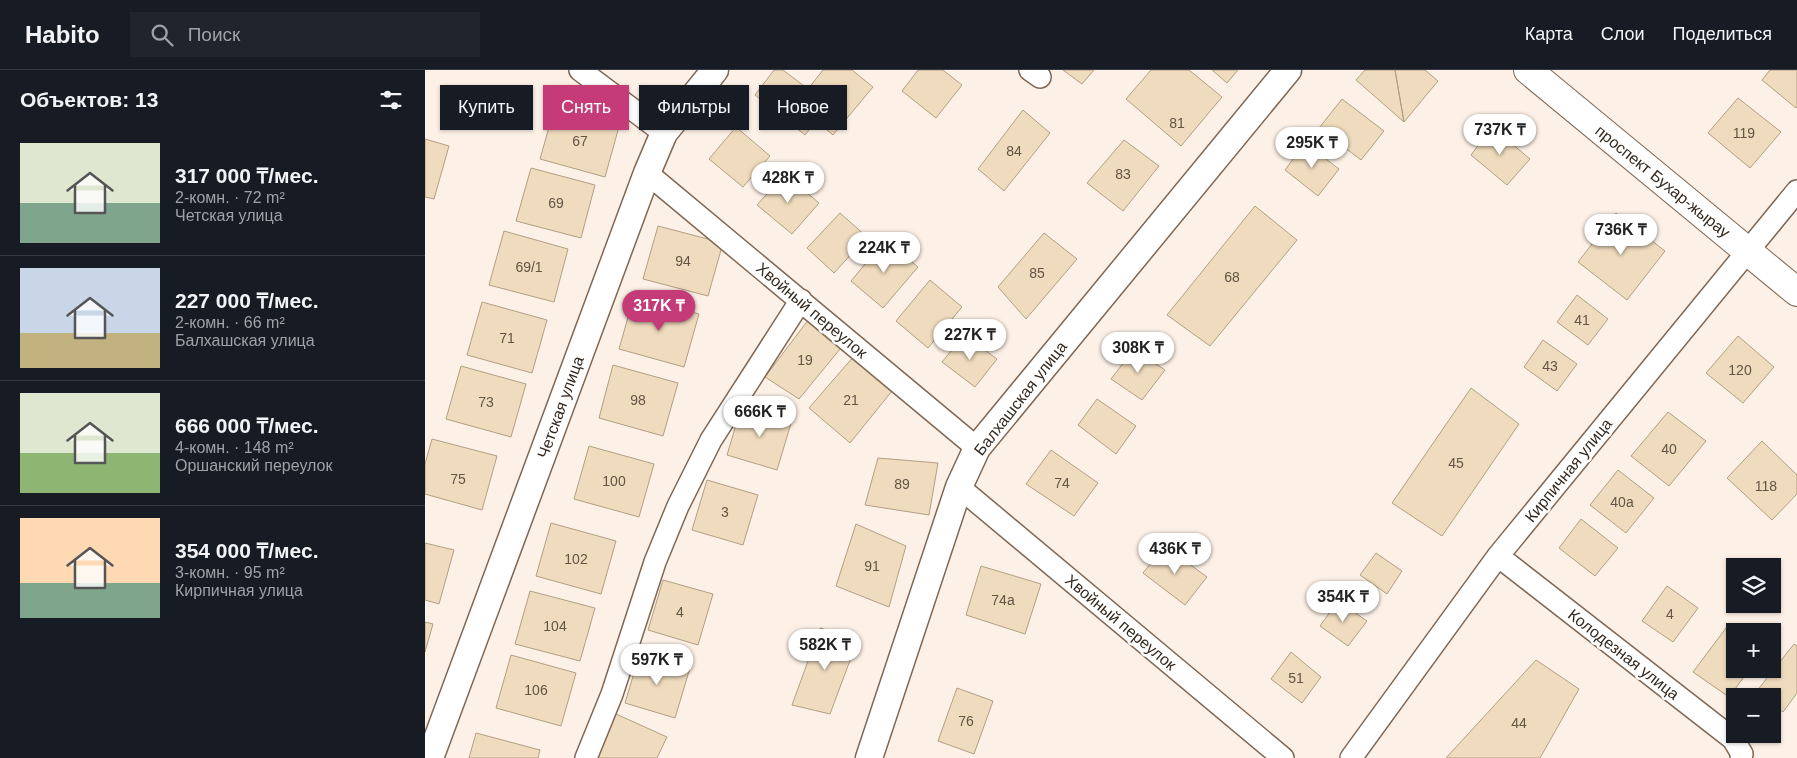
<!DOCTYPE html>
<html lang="ru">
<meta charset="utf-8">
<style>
body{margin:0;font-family:Helvetica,sans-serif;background:#20242c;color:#f1f3f6;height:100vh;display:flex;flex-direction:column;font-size:19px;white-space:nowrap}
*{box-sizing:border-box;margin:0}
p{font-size:16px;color:#9ea1a6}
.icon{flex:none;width:28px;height:28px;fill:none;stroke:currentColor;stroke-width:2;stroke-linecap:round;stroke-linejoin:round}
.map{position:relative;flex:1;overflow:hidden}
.sheet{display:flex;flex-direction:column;background:#171b24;width:425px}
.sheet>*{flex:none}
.hud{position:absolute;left:15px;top:15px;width:475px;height:45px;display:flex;gap:10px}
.tools{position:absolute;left:1301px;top:488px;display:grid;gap:10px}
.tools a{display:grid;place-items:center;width:55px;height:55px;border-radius:0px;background:#171b24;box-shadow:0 1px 4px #0004;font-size:25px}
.price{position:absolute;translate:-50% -42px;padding:0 11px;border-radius:18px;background:#fff;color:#222;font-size:16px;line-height:32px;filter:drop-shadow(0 1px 2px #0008)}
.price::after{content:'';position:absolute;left:50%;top:30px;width:15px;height:11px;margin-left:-8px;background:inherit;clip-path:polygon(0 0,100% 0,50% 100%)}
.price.on{background:#c43b77;color:#fff}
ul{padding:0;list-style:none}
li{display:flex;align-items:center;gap:15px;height:125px;padding:0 20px}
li+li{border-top:1px solid #363941}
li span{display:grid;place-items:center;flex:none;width:140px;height:100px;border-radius:0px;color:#555}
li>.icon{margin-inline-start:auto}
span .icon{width:60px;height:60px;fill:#fffc;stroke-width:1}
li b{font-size:21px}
h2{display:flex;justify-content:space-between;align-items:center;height:60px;padding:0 20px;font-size:21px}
.pill{padding:0 18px;border-radius:0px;background:#171b24;box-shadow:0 1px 4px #0004;font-size:18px;line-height:45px}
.pill.on{background:#c43b77;color:#fff}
header{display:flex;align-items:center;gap:30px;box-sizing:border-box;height:70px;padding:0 25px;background:#171b24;border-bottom:1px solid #363941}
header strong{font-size:24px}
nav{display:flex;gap:28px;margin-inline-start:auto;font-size:18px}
.search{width:350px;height:45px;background:#20242c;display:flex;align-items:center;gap:12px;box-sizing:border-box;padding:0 18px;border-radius:0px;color:#9ea1a6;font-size:19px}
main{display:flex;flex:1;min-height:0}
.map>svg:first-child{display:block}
.building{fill:#efdbbd;stroke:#b29f82}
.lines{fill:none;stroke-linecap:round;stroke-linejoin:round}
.minor-casing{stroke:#816753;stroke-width:24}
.tertiary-casing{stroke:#816753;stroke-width:29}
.primary-casing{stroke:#816753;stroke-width:30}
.minor{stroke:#fff;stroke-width:21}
.tertiary{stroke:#fff;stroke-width:26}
.primary{stroke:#fff;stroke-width:28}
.labels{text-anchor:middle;stroke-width:5;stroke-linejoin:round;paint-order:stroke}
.number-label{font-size:14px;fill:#625546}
.street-label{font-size:16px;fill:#33281f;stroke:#fff}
</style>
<header>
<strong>Habito</strong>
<div class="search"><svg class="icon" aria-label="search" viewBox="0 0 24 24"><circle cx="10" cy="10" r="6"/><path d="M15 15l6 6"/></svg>Поиск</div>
<nav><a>Карта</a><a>Слои</a><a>Поделиться</a></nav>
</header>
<main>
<section class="sheet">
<h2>Объектов: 13<svg class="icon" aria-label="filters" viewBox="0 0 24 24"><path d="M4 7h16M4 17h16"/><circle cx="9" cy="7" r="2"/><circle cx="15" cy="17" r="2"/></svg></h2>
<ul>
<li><span style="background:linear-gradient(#dfe7d0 60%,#7fa58c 0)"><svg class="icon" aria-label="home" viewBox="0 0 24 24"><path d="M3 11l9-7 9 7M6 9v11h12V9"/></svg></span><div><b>317 000 ₸/мес.</b><p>2-комн. · 72 m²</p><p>Четская улица</p></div></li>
<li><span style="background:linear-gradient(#c9d6e8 65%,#c2b280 0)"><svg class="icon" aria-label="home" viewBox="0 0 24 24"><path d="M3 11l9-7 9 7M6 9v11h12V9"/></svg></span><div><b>227 000 ₸/мес.</b><p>2-комн. · 66 m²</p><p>Балхашская улица</p></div></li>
<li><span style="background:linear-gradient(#dfe7d0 60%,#8fb573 0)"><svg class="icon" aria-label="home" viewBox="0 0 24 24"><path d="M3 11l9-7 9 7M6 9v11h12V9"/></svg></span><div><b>666 000 ₸/мес.</b><p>4-комн. · 148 m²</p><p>Оршанский переулок</p></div></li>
<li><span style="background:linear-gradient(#ffd9b3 65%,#7fa58c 0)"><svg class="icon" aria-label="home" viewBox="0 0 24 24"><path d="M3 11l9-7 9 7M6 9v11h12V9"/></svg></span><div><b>354 000 ₸/мес.</b><p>3-комн. · 95 m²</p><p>Кирпичная улица</p></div></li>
</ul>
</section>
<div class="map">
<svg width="1372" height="688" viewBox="0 0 1372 688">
<rect width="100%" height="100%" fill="#fdf1e7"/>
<path class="building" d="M349,0H358L383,19L398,0H427L448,17L408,65L391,51L380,65L330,25Z
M493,0H518L537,15L511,48L477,21Z
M638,0H669L657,14Z
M726,0H764L797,27L756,76L701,29Z
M787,0H813L802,13Z
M940,0H970L979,52L931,10Z
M970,0H1000L1013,11L979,52Z
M1345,0H1372V36L1371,38L1337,10Z
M1313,28L1356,62L1325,98L1283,63Z
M917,29L959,61L936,90L894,58Z
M130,36L195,53L180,107L115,89Z
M598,40L625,63L579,121L553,99Z
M311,57L345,86L318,117L284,89Z
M1067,57L1105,89L1082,115L1046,85Z
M0,69L24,76L9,129L0,127Z
M699,70L734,96L698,141L662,113Z
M880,73L914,99L893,126L860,100Z
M106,98L170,115L156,168L91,151Z
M360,104L394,133L367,164L332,135Z
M830,136L872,170L785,276L742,245Z
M415,143L442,167L409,203L382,178Z
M1191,143L1240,181L1202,230L1153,192Z
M233,156L298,173L283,226L218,209Z
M79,161L143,179L129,232L64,215Z
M619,163L652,189L601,249L573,217Z
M460,170L493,197L458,238L426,211Z
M505,210L537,237L503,278L471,251Z
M1152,225L1183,249L1163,275L1132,252Z
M209,226L274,244L259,297L194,279Z
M57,232L122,250L107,303L42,285Z
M384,249L420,273L374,329L340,307Z
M539,265L572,289L550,317L517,292Z
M1313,266L1349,297L1318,333L1281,303Z
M1118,270L1152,294L1132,321L1099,297Z
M709,279L740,300L717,330L686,309Z
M429,286L467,321L425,373L384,338Z
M188,295L253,313L238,366L174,348Z
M36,296L101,314L86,367L21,349Z
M1046,318L1094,354L1017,466L967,433Z
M672,329L711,356L691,384L653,355Z
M317,335L367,350L352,400L302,385Z
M1243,342L1281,371L1244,416L1206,386Z
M7,369L72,386L57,440L0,424V394Z
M1337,371L1372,405V424L1347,450L1302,408Z
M164,376L229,394L214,447L149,429Z
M626,380L673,413L649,446L601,414Z
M453,388L513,393L504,445L440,435Z
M1193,400L1229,428L1201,463L1165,435Z
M282,410L333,425L318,475L267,460Z
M1156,449L1193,478L1170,506L1134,478Z
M126,453L191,471L176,524L111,506Z
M431,454L481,476L464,537L411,516Z
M0,473L29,480L14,534L0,530Z
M740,476L782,507L760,535L718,503Z
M951,483L977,501L962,524L935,505Z
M556,496L616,514L600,564L541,545Z
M238,510L288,524L273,575L223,560Z
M1242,516L1273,538L1248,572L1217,551Z
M105,521L170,538L155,591L90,574Z
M913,531L942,551L923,576L895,556Z
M0,552L8,554L0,582Z
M395,558L433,569L405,644L367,635Z
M1301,558L1310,565V599H1325L1304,627L1268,602Z
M1369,574L1372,576V623L1358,642L1348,634V626H1337L1331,622Z
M866,582L896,607L877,633L846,609Z
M215,583L265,598L250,648L200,633Z
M86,585L151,603L136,656L71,638Z
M1111,590L1154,619L1115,688H1021Z
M532,618L568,631L549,684L513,671Z
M191,644L242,667L232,688H172Z
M51,663L115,680L113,688H44Z"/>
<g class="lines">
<defs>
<path id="minor" d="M155,0L239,63
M605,0L615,7
M222,103L552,378
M534,417L858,688
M1073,486L1308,669L1317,684L1316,688
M161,688L187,624L230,492L253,436L286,370L376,230
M926,688L1073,486L1372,121"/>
<path id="tertiary" d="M5,688L222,103L239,63L290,0
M444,688L534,417L552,378L863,0"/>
<path id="primary" d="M1103,0L1372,222"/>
</defs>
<use href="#minor" class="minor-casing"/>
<use href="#tertiary" class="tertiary-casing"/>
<use href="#primary" class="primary-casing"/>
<use href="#minor" class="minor"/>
<use href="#tertiary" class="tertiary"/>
<use href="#primary" class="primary"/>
</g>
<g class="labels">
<g class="number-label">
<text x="752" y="58">81</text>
<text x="1319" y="68">119</text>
<text x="155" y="76">67</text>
<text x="589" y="86">84</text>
<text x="698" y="109">83</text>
<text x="131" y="138">69</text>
<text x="258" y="196">94</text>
<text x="104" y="202">69/1</text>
<text x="612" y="208">85</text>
<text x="807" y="212">68</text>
<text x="1157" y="255">41</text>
<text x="82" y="273">71</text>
<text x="380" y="295">19</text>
<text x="1125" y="301">43</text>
<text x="1315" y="305">120</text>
<text x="213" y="335">98</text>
<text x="426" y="335">21</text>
<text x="61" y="337">73</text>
<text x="1244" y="384">40</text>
<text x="1031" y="398">45</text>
<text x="33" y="414">75</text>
<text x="189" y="416">100</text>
<text x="637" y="418">74</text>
<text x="477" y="419">89</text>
<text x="1341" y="421">118</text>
<text x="1197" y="437">40а</text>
<text x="300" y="447">3</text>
<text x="151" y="494">102</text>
<text x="447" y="501">91</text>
<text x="578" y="535">74а</text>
<text x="255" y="547">4</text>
<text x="1245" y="549">4</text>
<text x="130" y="561">104</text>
<text x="871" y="613">51</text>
<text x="111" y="625">106</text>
<text x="541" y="656">76</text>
<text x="1094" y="658">44</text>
</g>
<g class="street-label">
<text transform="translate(1238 111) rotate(39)" y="6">проспект Бухар-жырау</text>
<text transform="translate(387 240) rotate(40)" y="6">Хвойный переулок</text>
<text transform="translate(595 328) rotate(-52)" y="6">Балхашская улица</text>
<text transform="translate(135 337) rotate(-70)" y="6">Четская улица</text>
<text transform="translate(1143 400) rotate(-51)" y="6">Кирпичная улица</text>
<text transform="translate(696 552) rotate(40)" y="6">Хвойный переулок</text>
<text transform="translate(1199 584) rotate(38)" y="6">Колодезная улица</text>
</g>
</g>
</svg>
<div class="tools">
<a><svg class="icon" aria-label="layers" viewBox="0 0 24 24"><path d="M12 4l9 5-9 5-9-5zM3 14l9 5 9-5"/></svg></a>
<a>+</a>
<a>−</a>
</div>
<b class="price" style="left:1075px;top:86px">737K ₸</b>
<b class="price" style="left:887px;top:99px">295K ₸</b>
<b class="price" style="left:363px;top:134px">428K ₸</b>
<b class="price" style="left:1196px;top:186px">736K ₸</b>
<b class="price" style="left:459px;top:204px">224K ₸</b>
<b class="price on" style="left:234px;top:262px">317K ₸</b>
<b class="price" style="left:545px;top:291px">227K ₸</b>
<b class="price" style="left:713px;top:304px">308K ₸</b>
<b class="price" style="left:335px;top:368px">666K ₸</b>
<b class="price" style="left:750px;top:505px">436K ₸</b>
<b class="price" style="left:918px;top:553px">354K ₸</b>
<b class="price" style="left:400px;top:601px">582K ₸</b>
<b class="price" style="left:232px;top:616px">597K ₸</b>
<div class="hud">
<a class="pill">Купить</a>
<a class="pill on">Снять</a>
<a class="pill">Фильтры</a>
<a class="pill">Новое</a>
</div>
</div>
</main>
